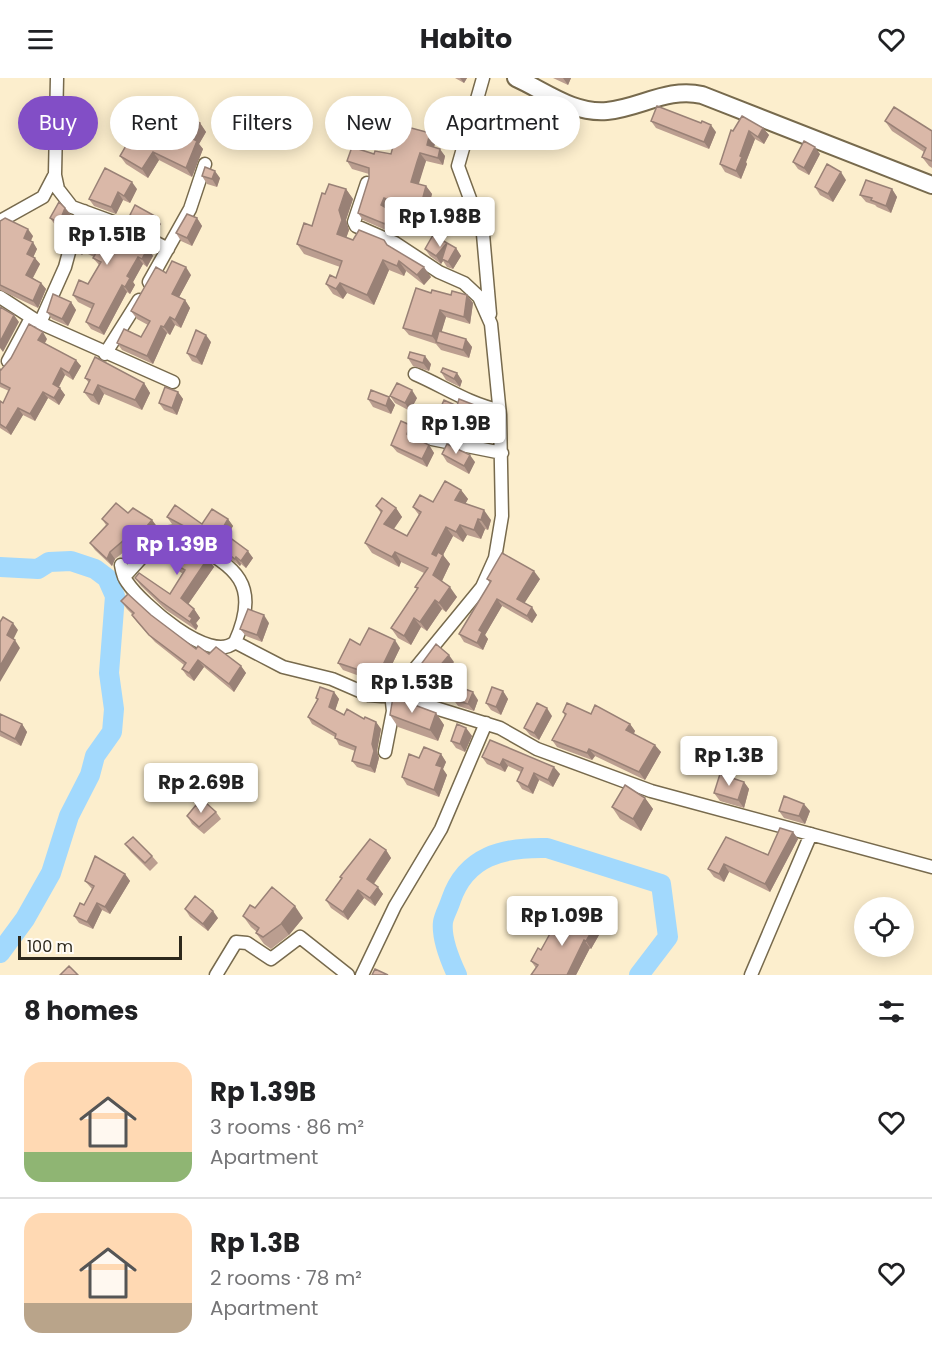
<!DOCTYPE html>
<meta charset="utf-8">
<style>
body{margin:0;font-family:Poppins,sans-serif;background:#f2f2f2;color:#202124;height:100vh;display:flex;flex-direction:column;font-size:22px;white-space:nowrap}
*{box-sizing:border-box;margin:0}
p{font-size:20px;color:#757577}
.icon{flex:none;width:33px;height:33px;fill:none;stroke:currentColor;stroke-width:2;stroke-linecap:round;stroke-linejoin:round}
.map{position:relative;height:897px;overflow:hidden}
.details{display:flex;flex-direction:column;background:#fff;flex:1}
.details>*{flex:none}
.hud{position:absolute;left:18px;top:18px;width:600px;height:54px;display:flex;gap:12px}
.buttons{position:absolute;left:854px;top:819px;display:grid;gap:12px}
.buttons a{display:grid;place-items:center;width:60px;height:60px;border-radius:50%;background:#fff;box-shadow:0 3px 15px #0003;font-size:30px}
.scale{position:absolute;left:18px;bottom:15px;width:164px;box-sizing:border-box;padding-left:6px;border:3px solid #2d281c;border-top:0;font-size:16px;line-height:21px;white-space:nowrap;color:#2d281c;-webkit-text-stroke:4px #fffcf5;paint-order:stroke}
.price{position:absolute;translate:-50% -51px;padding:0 14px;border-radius:6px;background:#fff;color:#222;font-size:20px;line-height:39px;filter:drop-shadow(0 2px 3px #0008)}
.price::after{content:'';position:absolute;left:50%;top:36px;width:18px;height:14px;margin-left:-9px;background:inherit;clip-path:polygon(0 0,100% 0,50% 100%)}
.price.active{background:#824ec6;color:#fff}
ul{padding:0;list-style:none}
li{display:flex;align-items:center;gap:18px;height:150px;padding:0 24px}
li+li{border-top:2px solid #e0e0e0}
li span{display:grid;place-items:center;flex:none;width:168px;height:120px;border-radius:18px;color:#555}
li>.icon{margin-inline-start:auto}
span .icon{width:72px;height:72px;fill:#fffc;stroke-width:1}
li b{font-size:26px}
h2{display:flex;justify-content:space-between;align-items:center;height:72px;padding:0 24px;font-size:26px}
.chip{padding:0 21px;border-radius:27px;background:#fff;box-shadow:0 3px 15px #0003;font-size:21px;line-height:54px}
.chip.active{background:#824ec6;color:#fff}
header{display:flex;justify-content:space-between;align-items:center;height:78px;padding:0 24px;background:#fff;font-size:27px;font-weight:700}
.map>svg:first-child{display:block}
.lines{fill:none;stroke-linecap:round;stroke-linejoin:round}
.river{stroke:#a2d9fd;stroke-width:20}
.street-casing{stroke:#776a4d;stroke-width:15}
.secondary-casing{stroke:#776a4d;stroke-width:20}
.street{stroke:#fff;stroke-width:12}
.secondary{stroke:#fff;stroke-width:16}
.wall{fill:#bb9e90}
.shaded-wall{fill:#998176}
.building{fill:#dab8a8;stroke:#998176;stroke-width:1.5}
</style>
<header><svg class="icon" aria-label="menu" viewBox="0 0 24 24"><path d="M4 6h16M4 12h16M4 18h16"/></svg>Habito<svg class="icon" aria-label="heart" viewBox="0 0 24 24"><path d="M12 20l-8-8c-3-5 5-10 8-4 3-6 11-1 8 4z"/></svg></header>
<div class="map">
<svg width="932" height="897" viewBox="0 0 932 897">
<rect width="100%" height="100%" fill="#fceecd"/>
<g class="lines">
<path class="river" d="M0,489L38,491L49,484L71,483L95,491L107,500L115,518L109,595L114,631L112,654L95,678L90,697L69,738L51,795L25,841L0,875
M457,897C450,882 441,860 443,844C444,837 449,829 451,822C466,778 503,769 547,770L661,806L668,859L639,897"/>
<defs>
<path id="street" d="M483,0L458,88L483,156L490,236
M55,97L58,111L72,129L124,148L168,171
M367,105L354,144L356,148L395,165L439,194L464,205L479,219L491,246L500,337L502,438L495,480L482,509L404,604L403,615L416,624L500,650L537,671L651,713L932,789
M84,133L78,141L65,189L40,245L173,304
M0,143L43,119L55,96L57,0
M149,204L190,131L205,86
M0,219L37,243
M105,276L139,222
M8,283L31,240
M415,296C443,308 469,326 499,332
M422,359L502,375
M121,487C122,493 123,499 127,504C141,525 210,587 235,564C266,496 224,485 173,454L164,455L124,499
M235,564L283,589L332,601L369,617L382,618L403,615
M385,674L393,633L392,624
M216,897L236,864L247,865L271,881L300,859L348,897
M362,897L395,828L441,751L486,645
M751,897L811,756"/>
<path id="secondary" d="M516,0C545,13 573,36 607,33C640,30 668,9 702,17L932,107"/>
</defs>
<use href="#street" class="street-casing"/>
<use href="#secondary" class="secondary-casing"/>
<use href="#street" class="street"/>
<use href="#secondary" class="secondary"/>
</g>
<path class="wall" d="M455,0H467L464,5Z
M553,0H571L568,7Z
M651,43L716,54L709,71L656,50Z
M885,43L932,53V90L929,88L922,79L924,74L892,53Z
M170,45H200L206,54L199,66L203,71L192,99L159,82L148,100L126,86L120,78L143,67L170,65L176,52Z
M763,50L769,57L764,66L755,61L746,84L747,86L741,101L725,94L720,86L733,53Z
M382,53L430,55L436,63L434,69L445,78L443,87L426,83L423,91L418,106L426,108L432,116L425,141L389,128L388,131L395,140L390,154L363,142L358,135L369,100V96L352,91L347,83L374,76H391L394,63L387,61Z
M820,76L809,97L798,91L793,84Z
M202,98L220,100L217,109L207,106Z
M846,102L833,124L820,117L815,109Z
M137,111L130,125L123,122L116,136L94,128L89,121Z
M346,111L353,121L346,142L349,152L346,160L353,162L388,167L431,199L424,207L406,193L404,198L389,192L374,227L347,215L343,221L333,216L326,206L336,200L340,189L304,176L297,166L312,148L325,116Z
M892,111L897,119L891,135L877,129L875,127L866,124L860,117Z
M65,130L71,137L64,152L56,148L50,140Z
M130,137L161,146L155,155L135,144Z
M197,140L202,148L192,168L181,163L176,155Z
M0,143L33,158L31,163L37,171L33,179L40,186L33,200L41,205L46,211L38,230L0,212Z
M440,144L459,145L456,153L443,148Z
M84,159L147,170L153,178L147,189L143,186L133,204L135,207L130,216L127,214L104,257L91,251L86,244L92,231L78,224L73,217L88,206L99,187L93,180L94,179L84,174L82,177L77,174L72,167Z
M456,170L461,178L453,191L447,189L443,183L441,186L430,178L425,171Z
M166,195L191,197L179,219L185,222L190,230L181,250L175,247L170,257L167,255L153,286L122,272L117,265L141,259L148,247L137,241L131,233Z
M431,215L451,217H467L473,225L470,246L446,239L441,254L466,261L472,269L469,280L441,272L436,266L409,257L403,250Z
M71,224L76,232L68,248L52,241L47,234Z
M47,261L45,265L81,288L73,302L65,297L59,309L65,317L59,327L48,320L35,343L23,337L11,357L0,350V323L3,325L9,313L0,309V291L1,292Z
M211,264L202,287L192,283L187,275Z
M408,280L431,286L429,293L413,288Z
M441,294L457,295L462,303L460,309L446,302Z
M85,300L144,305L150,315L142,332L104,316L99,327L91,323L84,314L89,305Z
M178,314L183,321L177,337L164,332L159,325Z
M390,318L417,320L410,333L395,325Z
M389,319L395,327L391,336L373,329L368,321Z
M457,328L487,338L477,362L453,357L448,349V348L442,346L437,338Z
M410,347L415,355L414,359L429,367L434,375L427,389L397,374L391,367Z
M442,376L475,384L469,396L447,384Z
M461,412L468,421L465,426L491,442L488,452L485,451L481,461L467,457L463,464L453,458L443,477L450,486L442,503L457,519L446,534L442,531L427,553L421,549L411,567L398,560L391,550L417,511L415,509L424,495L401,484L399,489L372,475L365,465L381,435L376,428L396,430L402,439L394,451L407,458L419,437L413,429L433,424Z
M128,435L152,442L158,450L146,462L143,460L132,472L129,470L115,481L112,488L95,472L90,465L106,447L102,441Z
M167,439L202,446L228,441L233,448L227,458L253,480L246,490L241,486L240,488L213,468L172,446Z
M153,465L208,480L214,489L188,526L194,531L200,540L196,545L198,548L196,552L166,532L141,508L135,500L170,516L183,496L176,491L170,483L171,482L159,473Z
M487,501H540L524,525L537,537L532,545L502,528L485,557L488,561L483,572L464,564L459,556L490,505Z
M121,523L151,537L196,571L241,588L246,595L234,614L204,589L194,603L187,598L182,591L184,587L155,564L137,544L132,537V536L127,531Z
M269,545L262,564L246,558L240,551Z
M360,567L400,570L384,603L368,594L365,600L343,592L338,585Z
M454,584L439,602L437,600L426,618L413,612L408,604Z
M503,613L508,621L501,637L491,632L486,625Z
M334,614L339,621L335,632L344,637L376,644L381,651L377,673L379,680L375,695L357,689L352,683L355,673L339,667L335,659L312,646L308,639L317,622L316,620Z
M453,621L478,622L474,633L458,628Z
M563,634L591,636L630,646L635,653L634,656L661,674L645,702L595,678L592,682L557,669L552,662L565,638Z
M436,635L444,647L438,663L398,649L390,637Z
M0,636L22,646L27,654L21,668L0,658Z
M552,638L539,662L530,657L524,650Z
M466,650L472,658L465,674L456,670L451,663Z
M490,662L560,696L553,709L539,702L533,716L522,711L517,703L521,694L508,688L505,694L487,686L482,679Z
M441,676L446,684L443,691L447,697L439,719L407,707L402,699L419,680Z
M744,704L749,711L744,730L720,723L714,715Z
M645,720L653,731L641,753L620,741L612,729Z
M199,731L216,734L221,741L204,756L192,746L187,738Z
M779,733H810L805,746L784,740Z
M793,754L798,761L770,814L729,794L724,804L714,799L708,791L726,759L768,777Z
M125,766L152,778L158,785L150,793L131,774Z
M386,772L391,780L374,806L383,816L375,828L364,820L348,842L331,830L326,822L342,801L340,799Z
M125,796L130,803L110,836L102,832L93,851L79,845L74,838L84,827L92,811L85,803Z
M255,830L303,840L289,857L271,871L264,866L256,855L257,854L251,849L243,838Z
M185,831L218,840L208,853L190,839Z
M594,849L599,857L591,871L590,870L576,897H531L536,890L531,883L555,854Z"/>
<path class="shaded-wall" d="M460,0H467L464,5Z
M563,0H571L568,7Z
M200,45L206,54L199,66L203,71L192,99L186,90L191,60Z
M711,47L716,54L709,71L704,64Z
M763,50L769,57L764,66L758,59Z
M749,53L755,61L746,84L747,86L741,101L736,93L740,78Z
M430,55L436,63L432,75L427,67Z
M815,69L820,76L809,97L804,90Z
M440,71L445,78L443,87L438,80Z
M153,74L159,82L148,100L142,91Z
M420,75L426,83L417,112L411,104Z
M215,93L220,100L217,109L212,101Z
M841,94L846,102L833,124L828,116Z
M132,104L137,111L130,125L124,118Z
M426,108L432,116L425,141L419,134Z
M346,111L353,121L346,142L349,152L344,166L337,156L339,132Z
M892,111L897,119L891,135L886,128Z
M118,114L123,122L116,136L111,129Z
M384,120L389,128L386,134L381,127Z
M65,130L71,137L64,152L59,145Z
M390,132L395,140L390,154L385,146Z
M155,138L161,146L155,155L150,147Z
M197,140L202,148L192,168L187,160Z
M457,141L459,145L456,153L453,149Z
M28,151L33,158L29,166L24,160Z
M142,162L147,170L145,173L140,166Z
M33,164L37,171L32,182L27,176Z
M447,165L442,181L443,183L441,186L436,178Z
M79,166L84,174L82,177L77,169Z
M148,170L153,178L147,189L142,181Z
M456,170L461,178L453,191L448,184Z
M138,179L143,186L133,204L135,207L130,216L125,209L127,198Z
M35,180L40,186L31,203L26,197Z
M383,182L389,192L374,227L367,217Z
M399,183L406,193L404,198L397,188Z
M186,189L191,197L177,223L172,216Z
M424,189L431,199L424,207L417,197Z
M41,205L46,211L38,230L33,223Z
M340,205L347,215L343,221L336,211Z
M122,207L127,214L104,257L99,250Z
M467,217L473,225L470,246L464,239Z
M185,222L190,230L181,250L175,242Z
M71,224L76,232L68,248L62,241Z
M440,232L446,239L438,266L432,258Z
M14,237L19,244L3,274L0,270V264Z
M170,239L175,247L170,257L164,249Z
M161,248L167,255L153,286L147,278Z
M43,254L47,261L43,268L38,262Z
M206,257L211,264L202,287L196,279Z
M466,261L472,269L469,280L463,272Z
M425,278L431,286L429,293L423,285Z
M76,282L81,288L73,302L69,295Z
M61,290L65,297L57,312L53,306Z
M457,295L462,303L460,309L454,301Z
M144,305L150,315L142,332L135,322Z
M98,307L104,316L99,327L93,317Z
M60,310L65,317L59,327L54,320Z
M412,312L417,320L410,333L405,325Z
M43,314L48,320L35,343L30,336Z
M178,314L183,321L177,337L172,330Z
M389,319L395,327L391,336L386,328Z
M18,330L23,337L11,357L6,350Z
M482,330L487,338L477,362L472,354Z
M410,347L415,355L412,364L407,356Z
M429,367L434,375L427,389L422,381Z
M470,377L475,384L469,396L464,388Z
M461,412L468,421L462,432L455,422Z
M396,430L402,439L390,456L384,446Z
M484,432L491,442L488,452L481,442Z
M228,441L233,448L226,460L221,453Z
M478,441L485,451L481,461L474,452Z
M152,442L158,450L146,462L141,455Z
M460,447L467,457L463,464L456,454Z
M446,449L453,458L443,477L450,486L440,507L433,497L432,476Z
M138,452L143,460L132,472L127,465Z
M248,473L253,480L246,490L241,483Z
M110,474L115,481L112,488L107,481Z
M395,474L401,484L399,489L392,479Z
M236,479L241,486L240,488L235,481Z
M208,480L214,489L187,528L181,520Z
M534,493L540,501L522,529L517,521Z
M450,509L457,519L446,534L439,525Z
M497,521L502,528L485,557L488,561L483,572L477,565L479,552Z
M435,522L442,531L427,553L420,544Z
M532,529L537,537L532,545L527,538Z
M194,531L200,540L196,545L198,548L196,552L190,544L189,538Z
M264,537L269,545L262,564L257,557Z
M414,540L421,549L411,567L404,558Z
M13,545L18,552L12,564L7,557Z
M15,562L20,570L0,604V588Z
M395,562L400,570L384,603L379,595Z
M449,577L454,584L439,602L434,595Z
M198,582L204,589L194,603L189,595Z
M362,586L368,594L365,600L359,592Z
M241,588L246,595L234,614L229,606Z
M431,593L437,600L426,618L420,611Z
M503,613L508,621L501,637L496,629Z
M334,614L339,621L334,636L329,629Z
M473,614L478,622L474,633L468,626Z
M547,630L552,638L539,662L534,655Z
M436,635L444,647L438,663L430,652Z
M376,644L381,651L377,673L379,680L375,695L370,688L372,666Z
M22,646L27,654L21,668L15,661Z
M630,646L635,653L631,660L626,652Z
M466,650L472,658L465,674L460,666Z
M655,667L661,674L645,702L639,694Z
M589,671L595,678L592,682L587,675Z
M441,676L446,684L443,691L447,697L439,719L434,712L436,687Z
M503,681L508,688L505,694L500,687Z
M554,689L560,696L553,709L548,702Z
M534,695L539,702L533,716L528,709Z
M744,704L749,711L744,730L738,722Z
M645,720L653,731L641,753L633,741Z
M804,726L810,733L805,746L799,738Z
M793,754L798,761L770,814L765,806Z
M386,772L391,780L372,808L367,801Z
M724,786L729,794L724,804L719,796Z
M125,796L130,803L110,836L105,829Z
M378,809L383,816L375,828L370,820Z
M358,812L364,820L348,842L343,834Z
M97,825L102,832L93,851L87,844Z
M295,828L303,840L289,857L281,846Z
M213,833L218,840L208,853L203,846Z
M594,849L599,857L591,871L586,863Z
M584,862L590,870L576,897H567Z"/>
<path class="building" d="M657,28L701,45L702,43L711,47L704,64L651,43Z
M894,29L932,53V83L922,79L926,70L885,43Z
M177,33L200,45L191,60L197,63L186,90L153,74L142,91L120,78L131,59L143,67L152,54L170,65L177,49L170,45Z
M742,38L763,50L758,59L749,53L740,78L742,79L736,93L720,86L731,52L733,53Z
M385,43L430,55L427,67L440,71L438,80L420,75L417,84L411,104L426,108L419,134L384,120L381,127L390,132L385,146L358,135L369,100V90L347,83L352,69L374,76L375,73L391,76L396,57L382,53Z
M804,63L815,69L804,90L793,84Z
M827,86L841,94L828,116L815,109Z
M205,89L215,93L212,101L202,98Z
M105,90L132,104L124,118L118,114L111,129L89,121Z
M866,102L892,111L886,128L871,122L872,120L860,117Z
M329,106L346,111L339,132L342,142L337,156L353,162L359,152L384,162L387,167L424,189L417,197L399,183L397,188L383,182L367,217L340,205L336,211L326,206L330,197L336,200L342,183L297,166L304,145L312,148L322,115L325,116Z
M59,124L65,130L59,145L50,140Z
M135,127L155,138L150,147L130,137Z
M187,136L197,140L187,160L176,155Z
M444,136L457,141L453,149L440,144Z
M5,140L28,151L24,160L33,164L27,176L35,180L26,197L41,205L33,223L0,207V143Z
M93,140L142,162L140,166L148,170L142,181L138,179L127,198L130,200L125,209L122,207L99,250L86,244L94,226L73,217L79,202L88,206L101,184L93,180L96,175L79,166L77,169L72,167L76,154L84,159Z
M433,157L456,170L448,184L442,181L447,165L436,178L425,171Z
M172,183L186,189L172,216L185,222L175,242L170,239L164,249L161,248L147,278L117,265L124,251L141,259L150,243L131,233L156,189L166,195Z
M416,210L431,215L432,212L451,217L452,213L467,217L464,239L440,232L432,258L403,250Z
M53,216L71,224L62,241L47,234Z
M0,229L14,237L0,264Z
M29,246L43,254L38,262L76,282L69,295L61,290L53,306L60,310L54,320L43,314L30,336L18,330L6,350L0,346V323L3,325L10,310L0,305V291L1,292L11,280Z
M196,252L206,257L196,279L187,275Z
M439,253L466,261L463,272L436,264Z
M410,274L425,278L423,285L408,280Z
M95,279L144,305L135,322L98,307L93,317L84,314L90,302L85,300Z
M443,290L457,295L454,301L441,294Z
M397,305L412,312L405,325L390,318Z
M165,309L178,314L172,330L159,325Z
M371,312L389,319L386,328L368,321Z
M459,321L482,330L472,354L448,349L451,344L437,338L444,322L457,328Z
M401,343L410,347L407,356L429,367L422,381L391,367Z
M447,366L470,377L464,388L442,376Z
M445,403L461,412L455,422L484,432L481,442L478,441L474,452L460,447L456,454L446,449L432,476L436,478L438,474L443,477L433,497L450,509L439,525L435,522L420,544L414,540L404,558L391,550L418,510L415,509L428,490L395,474L392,479L365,465L382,433L376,428L382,420L396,430L384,446L407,458L421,434L413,429L420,417L433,424Z
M116,425L128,435L133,430L152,442L141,455L138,452L127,465L124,462L110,474L107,481L90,465L108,446L102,441Z
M175,427L202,446L212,431L228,441L221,453L248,473L241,483L236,479L235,481L208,461L167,439Z
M161,456L187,474L191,469L208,480L181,520L194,531L189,538L192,540L190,544L160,523L135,500L139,495L170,516L185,492L170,483L173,479L153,465Z
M502,475L534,493L517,521L532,529L527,538L497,521L479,552L482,554L477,565L459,556L491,503L487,501Z
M128,516L151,537L196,571L198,568L209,576L216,569L241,588L229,606L198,582L189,595L182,591L186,585L149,557L132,537L134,535L121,523Z
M248,531L264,537L257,557L240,551Z
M3,539L13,545L7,557L15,562L0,588V544Z
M369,550L395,562L379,595L362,586L359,592L338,585L350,561L360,567Z
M436,566L449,577L434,595L431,593L420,611L408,604Z
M457,608L473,614L468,626L453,621Z
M320,609L334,614L329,629L344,637L347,631L364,641L365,639L376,644L372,666L374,673L370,688L352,683L356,669L335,660L336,656L308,639L318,621L316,620Z
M492,609L503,613L496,629L486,625Z
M393,619L436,635L430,652L390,637Z
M537,625L547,630L534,655L524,650Z
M567,625L591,636L595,627L630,646L626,652L655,667L639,694L589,671L587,675L552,662L566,636L563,634Z
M0,636L22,646L15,661L0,653Z
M457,646L466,650L460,666L451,663Z
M490,662L554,689L548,702L534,695L528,709L517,703L523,690L503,681L500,687L482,679Z
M424,669L441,676L436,687L442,689L434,712L402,699L409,676L419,680Z
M720,696L744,704L738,722L714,715Z
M625,707L645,720L633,741L612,729Z
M784,718L804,726L799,738L779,733Z
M205,724L216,734L199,749L187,738L196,727L199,731Z
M780,750L793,754L765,806L724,786L719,796L708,791L726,759L768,777Z
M133,759L152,778L145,785L125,766Z
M370,761L386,772L367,801L378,809L370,820L358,812L343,834L326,822L342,800L340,799Z
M95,778L125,796L105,829L97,825L87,844L74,838L80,825L84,827L94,808L85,803Z
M272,809L295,828L281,846L263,859L256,855L259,850L243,838L250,827L255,830Z
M195,818L213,833L203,846L185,831Z
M566,834L594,849L586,863L584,862L567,897H531L538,887L531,883L538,870L541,872L552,852L555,854Z
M69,888L78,897H60Z
M375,891L388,897H372Z"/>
</svg>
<div class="buttons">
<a><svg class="icon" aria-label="locate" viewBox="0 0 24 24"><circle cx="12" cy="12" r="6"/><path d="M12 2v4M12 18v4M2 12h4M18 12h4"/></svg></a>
</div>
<div class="scale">100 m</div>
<b class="price" style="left:440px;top:170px">Rp 1.98B</b>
<b class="price" style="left:107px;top:188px">Rp 1.51B</b>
<b class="price" style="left:456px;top:377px">Rp 1.9B</b>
<b class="price active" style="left:177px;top:498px">Rp 1.39B</b>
<b class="price" style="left:412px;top:636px">Rp 1.53B</b>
<b class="price" style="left:729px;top:709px">Rp 1.3B</b>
<b class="price" style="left:201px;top:736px">Rp 2.69B</b>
<b class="price" style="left:562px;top:869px">Rp 1.09B</b>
<div class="hud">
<a class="chip active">Buy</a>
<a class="chip">Rent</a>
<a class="chip">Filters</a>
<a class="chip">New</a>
<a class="chip">Apartment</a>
</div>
</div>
<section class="details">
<h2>8 homes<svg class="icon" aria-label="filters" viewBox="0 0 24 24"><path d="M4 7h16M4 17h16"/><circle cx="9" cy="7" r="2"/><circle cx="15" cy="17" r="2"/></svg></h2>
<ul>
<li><span style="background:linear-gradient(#ffd9b3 75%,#8fb573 0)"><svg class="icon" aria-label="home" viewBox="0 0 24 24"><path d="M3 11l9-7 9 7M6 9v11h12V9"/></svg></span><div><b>Rp 1.39B</b><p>3 rooms · 86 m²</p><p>Apartment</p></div><svg class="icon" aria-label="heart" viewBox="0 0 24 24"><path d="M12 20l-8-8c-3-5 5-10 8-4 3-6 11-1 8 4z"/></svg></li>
<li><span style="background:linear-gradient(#ffd9b3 75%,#b9a48a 0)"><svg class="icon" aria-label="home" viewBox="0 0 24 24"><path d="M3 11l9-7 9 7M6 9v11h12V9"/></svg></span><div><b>Rp 1.3B</b><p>2 rooms · 78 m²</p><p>Apartment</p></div><svg class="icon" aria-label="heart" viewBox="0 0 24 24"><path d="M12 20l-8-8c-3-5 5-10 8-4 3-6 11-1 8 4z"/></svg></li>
</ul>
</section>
